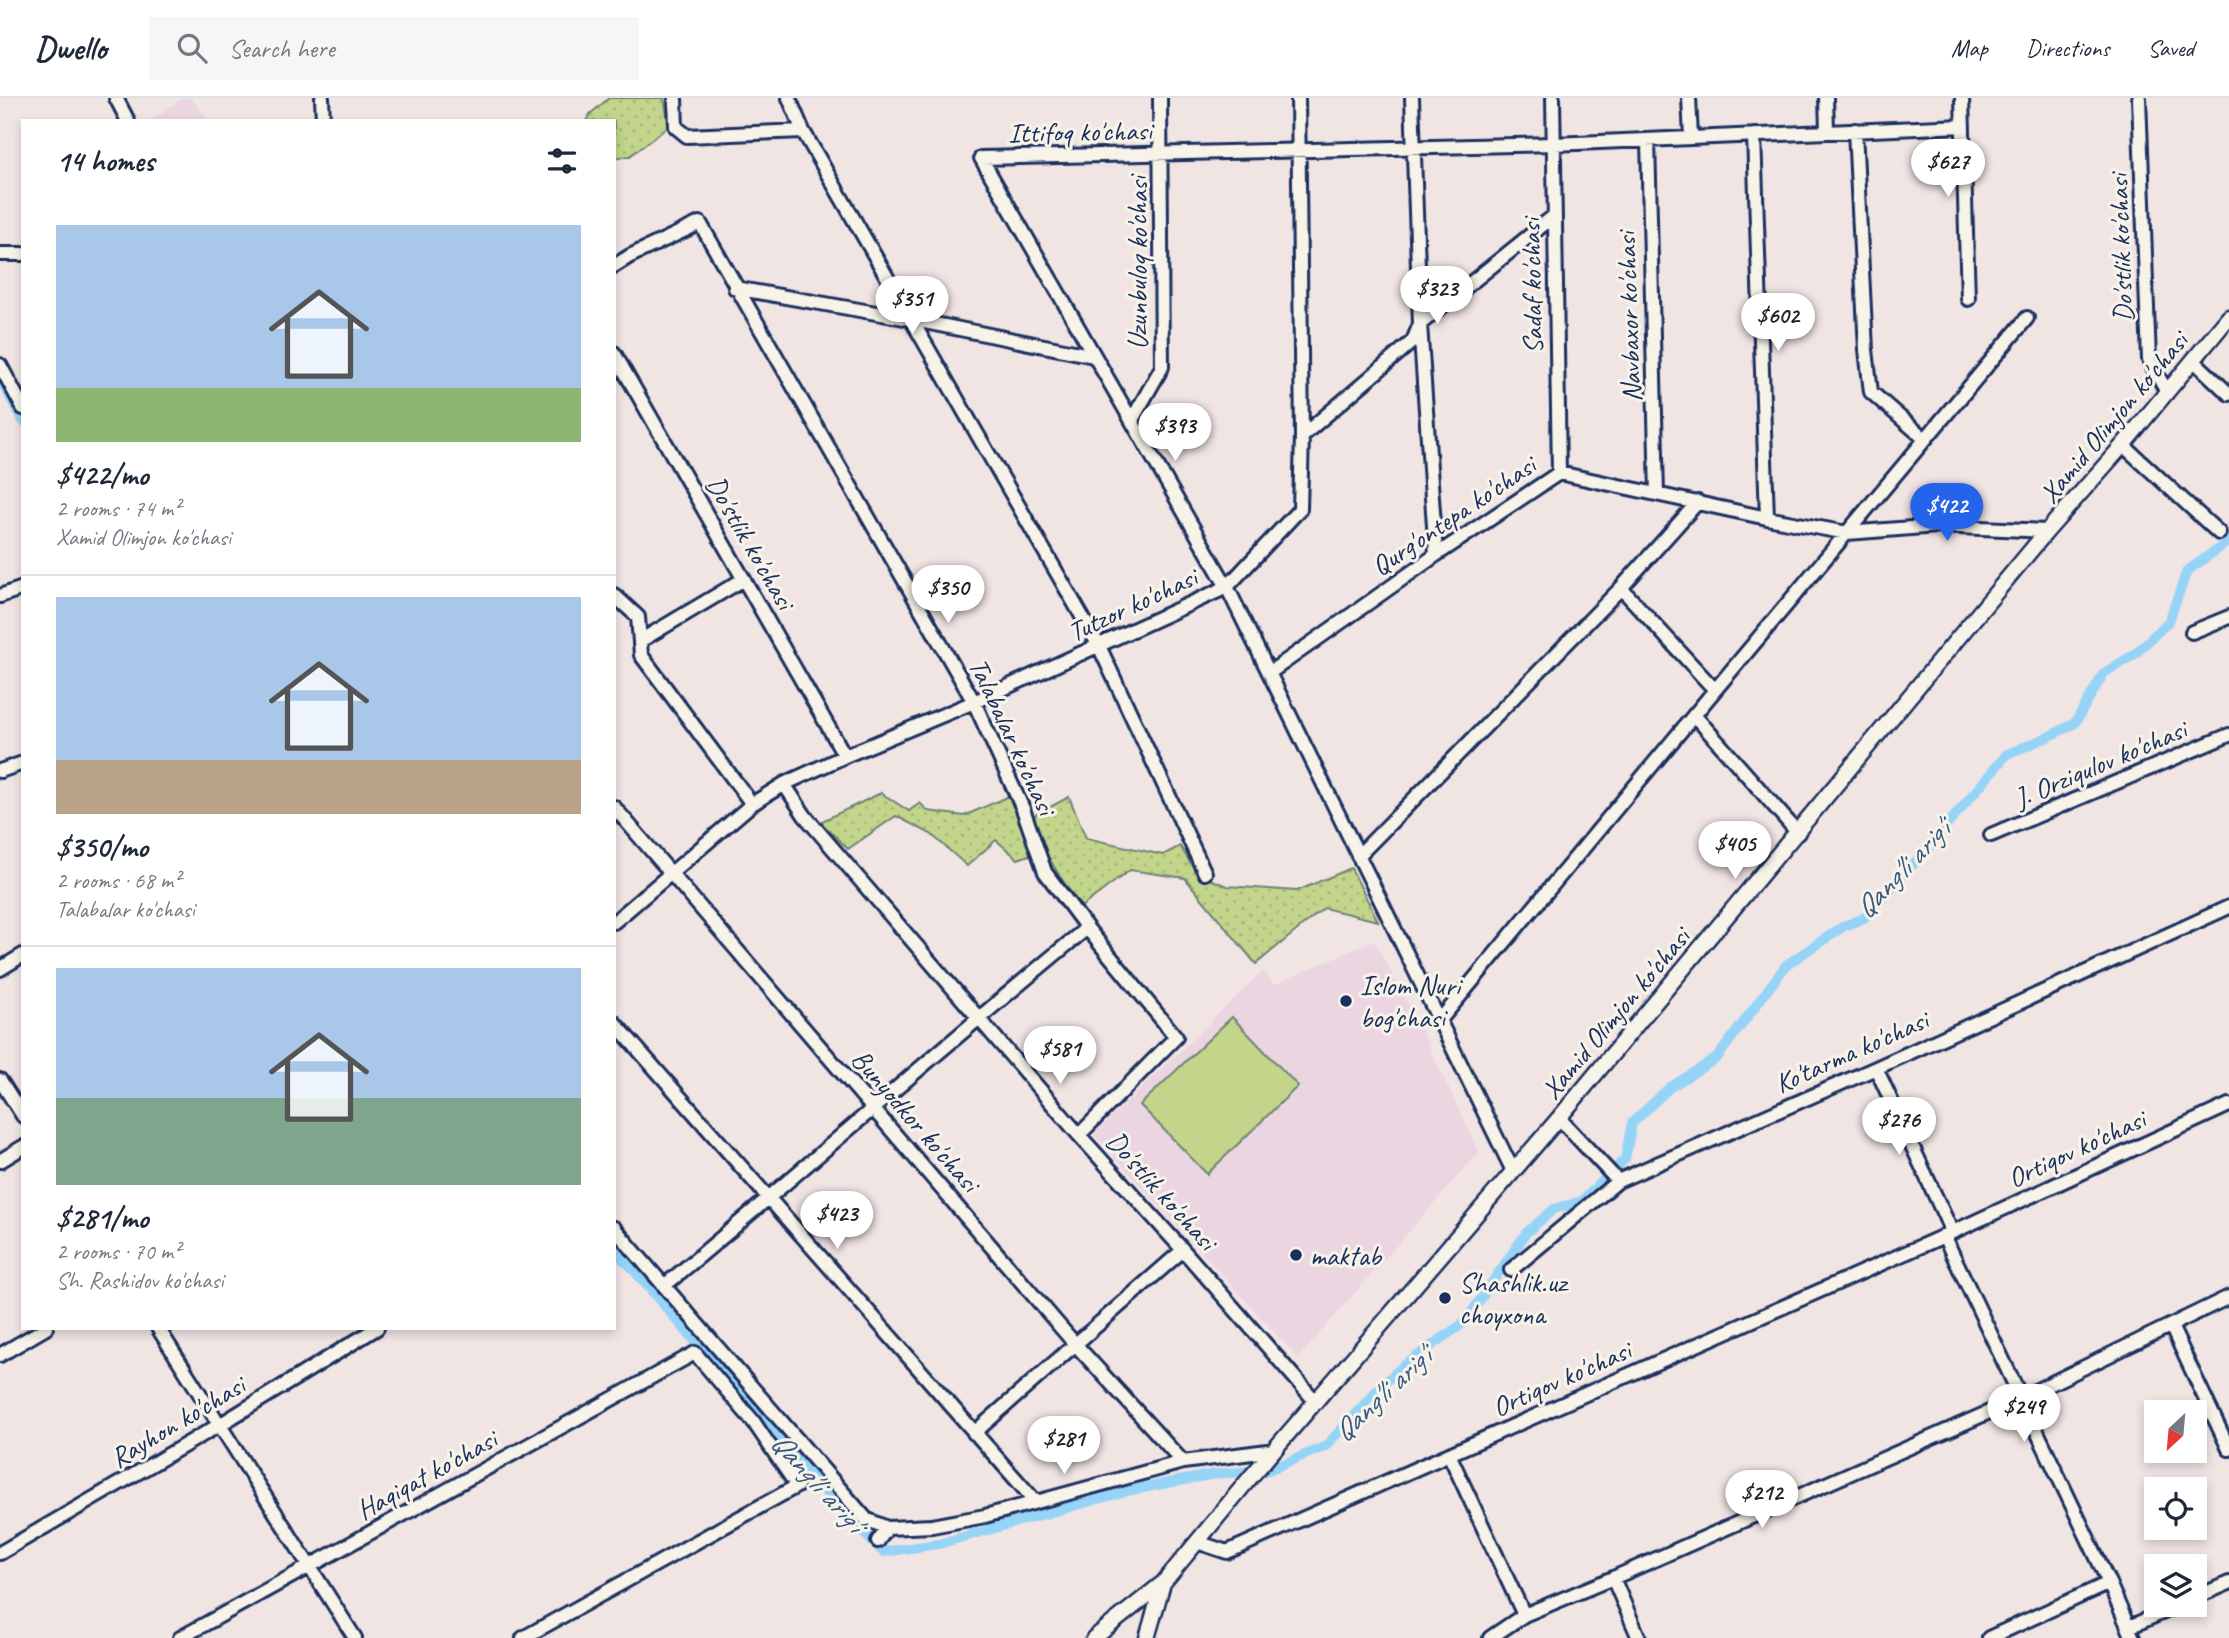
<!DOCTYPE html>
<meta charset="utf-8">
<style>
body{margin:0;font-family:Caveat,sans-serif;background:#f6f6f7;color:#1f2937;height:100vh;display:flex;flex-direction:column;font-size:26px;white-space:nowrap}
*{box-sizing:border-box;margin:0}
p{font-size:23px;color:#747a83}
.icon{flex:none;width:38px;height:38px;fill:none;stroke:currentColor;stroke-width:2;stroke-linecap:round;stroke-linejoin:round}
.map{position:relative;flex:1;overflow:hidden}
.side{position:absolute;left:21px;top:21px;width:595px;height:1211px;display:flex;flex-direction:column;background:#fff;border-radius:0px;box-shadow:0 4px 10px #0003}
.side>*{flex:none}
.needle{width:46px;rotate:206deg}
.tools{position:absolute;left:2144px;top:1302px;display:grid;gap:14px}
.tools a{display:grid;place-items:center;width:63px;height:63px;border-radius:0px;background:#fff;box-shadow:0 4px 10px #0003;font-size:35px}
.price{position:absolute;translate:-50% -60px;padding:0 16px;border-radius:24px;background:#fff;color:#222;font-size:23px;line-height:46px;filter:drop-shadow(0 2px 4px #0008)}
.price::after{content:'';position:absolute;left:50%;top:42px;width:21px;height:16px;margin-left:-10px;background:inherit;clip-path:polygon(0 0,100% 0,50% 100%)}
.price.on{background:#2563eb;color:#fff}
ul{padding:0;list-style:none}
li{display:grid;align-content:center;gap:14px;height:371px;padding:0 35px}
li+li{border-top:2px solid #e0e1e3}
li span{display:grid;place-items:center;height:217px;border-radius:0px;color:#555}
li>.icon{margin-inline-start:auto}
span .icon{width:126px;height:126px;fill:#fffc;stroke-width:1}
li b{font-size:30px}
h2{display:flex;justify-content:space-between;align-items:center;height:84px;padding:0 35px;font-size:30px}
header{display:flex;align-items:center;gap:42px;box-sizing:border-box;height:98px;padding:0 35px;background:#fff;border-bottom:2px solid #e0e1e3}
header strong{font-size:33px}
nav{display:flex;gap:38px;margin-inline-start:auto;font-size:24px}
.search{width:490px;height:63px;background:#f6f6f7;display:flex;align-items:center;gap:18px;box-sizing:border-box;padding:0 24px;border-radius:0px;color:#747a83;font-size:26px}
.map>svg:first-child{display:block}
.built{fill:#ead5e0}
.grass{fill:url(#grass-dots);stroke:#6e8274;stroke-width:2}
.park{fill:#c2d58a;stroke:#6e8274;stroke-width:2}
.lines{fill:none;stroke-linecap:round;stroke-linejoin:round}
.canal{stroke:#96d4f7;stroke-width:10}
.minor-casing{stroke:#1b2f5e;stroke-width:18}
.major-casing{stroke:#1b2f5e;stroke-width:19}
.minor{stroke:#f7f3e8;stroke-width:12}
.major{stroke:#f7f3e8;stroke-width:14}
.poi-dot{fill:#1b2f5e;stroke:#f7f3e8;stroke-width:2.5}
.labels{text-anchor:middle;stroke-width:6;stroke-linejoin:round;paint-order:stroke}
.street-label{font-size:28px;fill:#1b2f5e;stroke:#f7f3e8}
.poi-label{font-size:28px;fill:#1b2f5e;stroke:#f7f3e8;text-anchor:start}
.water-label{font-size:30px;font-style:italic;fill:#3a5884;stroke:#f7f3e8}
</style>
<header>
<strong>Dwello</strong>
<div class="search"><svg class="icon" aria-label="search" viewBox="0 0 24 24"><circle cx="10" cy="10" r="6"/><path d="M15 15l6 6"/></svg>Search here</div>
<nav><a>Map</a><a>Directions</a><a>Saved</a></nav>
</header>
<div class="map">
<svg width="2229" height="1540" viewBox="0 0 2229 1540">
<defs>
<pattern id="grass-dots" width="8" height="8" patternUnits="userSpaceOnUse" patternTransform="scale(1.75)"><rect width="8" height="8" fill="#c2d58a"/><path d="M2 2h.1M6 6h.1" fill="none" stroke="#a6b77a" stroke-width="1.8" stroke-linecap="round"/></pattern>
</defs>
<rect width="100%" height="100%" fill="#f1e5e4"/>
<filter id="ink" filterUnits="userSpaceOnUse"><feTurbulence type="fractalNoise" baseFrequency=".0143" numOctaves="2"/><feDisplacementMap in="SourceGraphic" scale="14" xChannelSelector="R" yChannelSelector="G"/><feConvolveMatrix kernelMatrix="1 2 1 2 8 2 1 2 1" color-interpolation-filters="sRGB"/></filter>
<g filter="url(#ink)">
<path class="built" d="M182,0H191L208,23H151Z
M1374,842L1415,919L1479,1054L1298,1260L1094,1036L1263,873L1274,887Z"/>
<path class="grass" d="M609,0H664L669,28L630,58L614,60V23H587L590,16Z
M881,695L909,713L920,705L928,713L964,718L1011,697L1019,711L1032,756L1018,761L996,742L967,768L931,736L896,718L848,751L820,724Z
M1069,699L1086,740L1163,757L1180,748L1197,776L1227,788L1297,793L1351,770L1378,823L1324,810L1256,866L1185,780L1130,772L1081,809C1060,780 1042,753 1031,719Z"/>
<path class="park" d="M1232,919L1298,988L1207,1076L1140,1007Z"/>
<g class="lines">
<path class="canal" d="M0,280L23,323
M614,1152L631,1169L846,1418L883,1454L938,1446L1127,1393L1215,1376L1269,1372L1326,1348L1377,1292L1403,1268L1465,1224L1526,1135L1554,1111L1582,1103L1625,1061L1632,1025L1669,990L1717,960L1786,867L1844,828L1864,820L1926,752L2007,656L2048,639L2075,625L2104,575L2135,556L2169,523L2187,473L2229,443"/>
<defs>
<path id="minor" d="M116,0L128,23
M322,0L323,23
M675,0L676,29L687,38L803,33
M789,0L803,33L1099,548L1205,775
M1412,0L1420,226L1436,457
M1553,0L1559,375
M1689,0L1691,39
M1826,0L1827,32
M1962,0L1968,201
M2139,0L2149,262L2167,294
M1855,32L1866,252L1871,294L1925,341
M1754,37L1767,420L1847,435L1937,428L2047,433
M1648,42L1657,396
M0,156H23
M614,168L630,158L700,125L974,604L1023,711L1045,774L1087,830L1176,939L1079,1037
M735,190L910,221L1094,258
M614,255L845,658
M2193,262L2229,296
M0,267L23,310
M1132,322L1162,269L1160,0
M1302,338L1413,243L1420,226L1554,118
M2123,347L2219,435
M1621,490L1698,404
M614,497L638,519L641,557L752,706
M0,498L23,490
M2192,534L2229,519
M640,543L744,481
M1269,575L1436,457L1559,375L1767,420
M1694,617L1798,735
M0,673L23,665
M784,686L805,718L1079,1037L1183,1152L1316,1304
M614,709L1075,1246L1183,1364
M1991,737L2229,637
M1358,758L1621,490L1715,592L2027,220
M614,824L752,706L784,686L845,658L974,604L1227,489L1300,411L1302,338L1298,0
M0,871L23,857
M1440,922L1715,592
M614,924L1035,1403
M1876,970L1952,1134
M0,982L23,1018
M1559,1020L1618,1083
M0,1063L23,1049
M1513,1073L1227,489L981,60L1554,46L1963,28
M614,1130L866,1421L887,1430
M1944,1138L2109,1485L2133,1540
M1511,1172L1618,1083L1876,970L2229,809
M664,1188C806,1070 944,947 1087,830
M2171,1228L2229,1351
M158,1230L355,1540
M0,1257L46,1230
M974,1335L1183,1152
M1449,1356L1524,1517
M878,1443L887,1430L932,1428L985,1418L1183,1364L1275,1352
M1197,1444L1227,1454L1944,1138L2229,1007
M0,1455L221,1326L377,1230
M1613,1480L1639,1540
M2194,1500L2229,1485
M2129,1529L2180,1507
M180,1540L695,1255L753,1323L797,1388L523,1540
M1490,1540L1524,1517L1613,1480L2021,1300L2229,1199
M1989,1540L2109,1485"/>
<path id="major" d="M1094,1540L1163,1485
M1147,1540L1163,1485L1249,1381L1559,1020L2047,433L2123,347L2229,219"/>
</defs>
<use href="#minor" class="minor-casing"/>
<use href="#major" class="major-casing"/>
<use href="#minor" class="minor"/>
<use href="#major" class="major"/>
</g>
</g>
<g class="poi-dot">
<circle cx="1346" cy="903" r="7"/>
<circle cx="1296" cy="1157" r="7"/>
<circle cx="1445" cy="1200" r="7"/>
</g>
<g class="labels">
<g class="street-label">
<text transform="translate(1080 33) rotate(-1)" y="10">Ittifoq ko'chasi</text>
<text transform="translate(2120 150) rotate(-92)" y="10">Do'stlik ko'chasi</text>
<text transform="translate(1137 165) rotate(-90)" y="10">Uzunbuloq ko'chasi</text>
<text transform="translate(1531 188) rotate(-91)" y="10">Sadaf ko'chasi</text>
<text transform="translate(1628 219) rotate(-92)" y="10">Navbaxor ko'chasi</text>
<text transform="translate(2113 319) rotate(-50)" y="10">Xamid Olimjon ko'chasi</text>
<text transform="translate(1453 417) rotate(-34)" y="10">Qurg'ontepa ko'chasi</text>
<text transform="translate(751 444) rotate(60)" y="10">Do'stlik ko'chasi</text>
<text transform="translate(1132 506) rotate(-25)" y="10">Tutzor ko'chasi</text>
<text transform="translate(1013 638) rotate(65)" y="10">Talabalar ko'chasi</text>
<text transform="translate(2100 665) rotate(-23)" y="10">J. Orziqulov ko'chasi</text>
<text transform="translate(1615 915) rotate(-50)" y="10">Xamid Olimjon ko'chasi</text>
<text transform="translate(1851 953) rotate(-24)" y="10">Ko'tarma ko'chasi</text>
<text transform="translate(916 1022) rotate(49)" y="10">Bunyodkor ko'chasi</text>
<text transform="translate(2076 1050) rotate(-25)" y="10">Ortiqov ko'chasi</text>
<text transform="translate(1162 1092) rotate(48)" y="10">Do'stlik ko'chasi</text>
<text transform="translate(1561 1280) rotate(-24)" y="10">Ortiqov ko'chasi</text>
<text transform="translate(177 1323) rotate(-31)" y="10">Rayhon ko'chasi</text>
<text transform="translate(426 1376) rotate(-29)" y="10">Haqiqat ko'chasi</text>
</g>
<g class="poi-label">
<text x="1360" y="897">Islom Nuri<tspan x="1360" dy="32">bog'chasi</tspan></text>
<text x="1310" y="1167">maktab</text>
<text x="1459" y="1194">Shashlik.uz<tspan x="1459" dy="32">choyxona</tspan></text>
</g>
<g class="water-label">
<text transform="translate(1902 771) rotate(-46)" y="10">Qang'li arig'i</text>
<text transform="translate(1382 1296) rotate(-43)" y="10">Qang'li arig'i</text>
<text transform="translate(818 1384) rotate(48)" y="10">Qang'li arig'i</text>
</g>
</g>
</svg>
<div class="tools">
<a><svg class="needle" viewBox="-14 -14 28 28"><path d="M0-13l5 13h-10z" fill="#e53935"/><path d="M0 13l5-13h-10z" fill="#747a83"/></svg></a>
<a><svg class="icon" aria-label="locate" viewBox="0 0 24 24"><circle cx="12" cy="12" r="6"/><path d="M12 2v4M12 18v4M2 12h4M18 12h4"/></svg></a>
<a><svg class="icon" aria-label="layers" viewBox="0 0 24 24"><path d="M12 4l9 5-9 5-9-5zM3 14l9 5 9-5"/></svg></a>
</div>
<b class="price" style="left:1948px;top:101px">$627</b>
<b class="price" style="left:1437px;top:228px">$323</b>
<b class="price" style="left:912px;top:238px">$351</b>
<b class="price" style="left:1778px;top:255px">$602</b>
<b class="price" style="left:1175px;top:365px">$393</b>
<b class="price on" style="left:1947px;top:445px">$422</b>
<b class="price" style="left:948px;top:527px">$350</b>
<b class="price" style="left:1735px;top:783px">$405</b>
<b class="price" style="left:1060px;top:988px">$581</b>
<b class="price" style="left:1899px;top:1059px">$276</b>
<b class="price" style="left:837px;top:1153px">$423</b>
<b class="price" style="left:2024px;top:1346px">$249</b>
<b class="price" style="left:1064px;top:1378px">$281</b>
<b class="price" style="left:1762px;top:1432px">$212</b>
<section class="side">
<h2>14 homes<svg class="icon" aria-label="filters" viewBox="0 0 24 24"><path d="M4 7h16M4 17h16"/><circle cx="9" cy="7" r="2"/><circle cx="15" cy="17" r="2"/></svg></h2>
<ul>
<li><span style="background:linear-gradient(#a9c7e8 75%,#8fb573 0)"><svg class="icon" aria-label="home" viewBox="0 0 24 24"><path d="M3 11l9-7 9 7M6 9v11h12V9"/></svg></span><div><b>$422/mo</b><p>2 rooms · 74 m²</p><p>Xamid Olimjon ko'chasi</p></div></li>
<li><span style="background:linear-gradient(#a9c7e8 75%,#b9a48a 0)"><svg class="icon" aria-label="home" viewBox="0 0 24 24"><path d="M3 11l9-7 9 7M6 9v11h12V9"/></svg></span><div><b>$350/mo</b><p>2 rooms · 68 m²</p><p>Talabalar ko'chasi</p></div></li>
<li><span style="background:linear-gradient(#a9c7e8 60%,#7fa58c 0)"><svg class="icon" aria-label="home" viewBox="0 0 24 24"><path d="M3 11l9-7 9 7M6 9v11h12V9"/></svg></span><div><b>$281/mo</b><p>2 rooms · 70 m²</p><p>Sh. Rashidov ko'chasi</p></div></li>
</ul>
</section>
</div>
